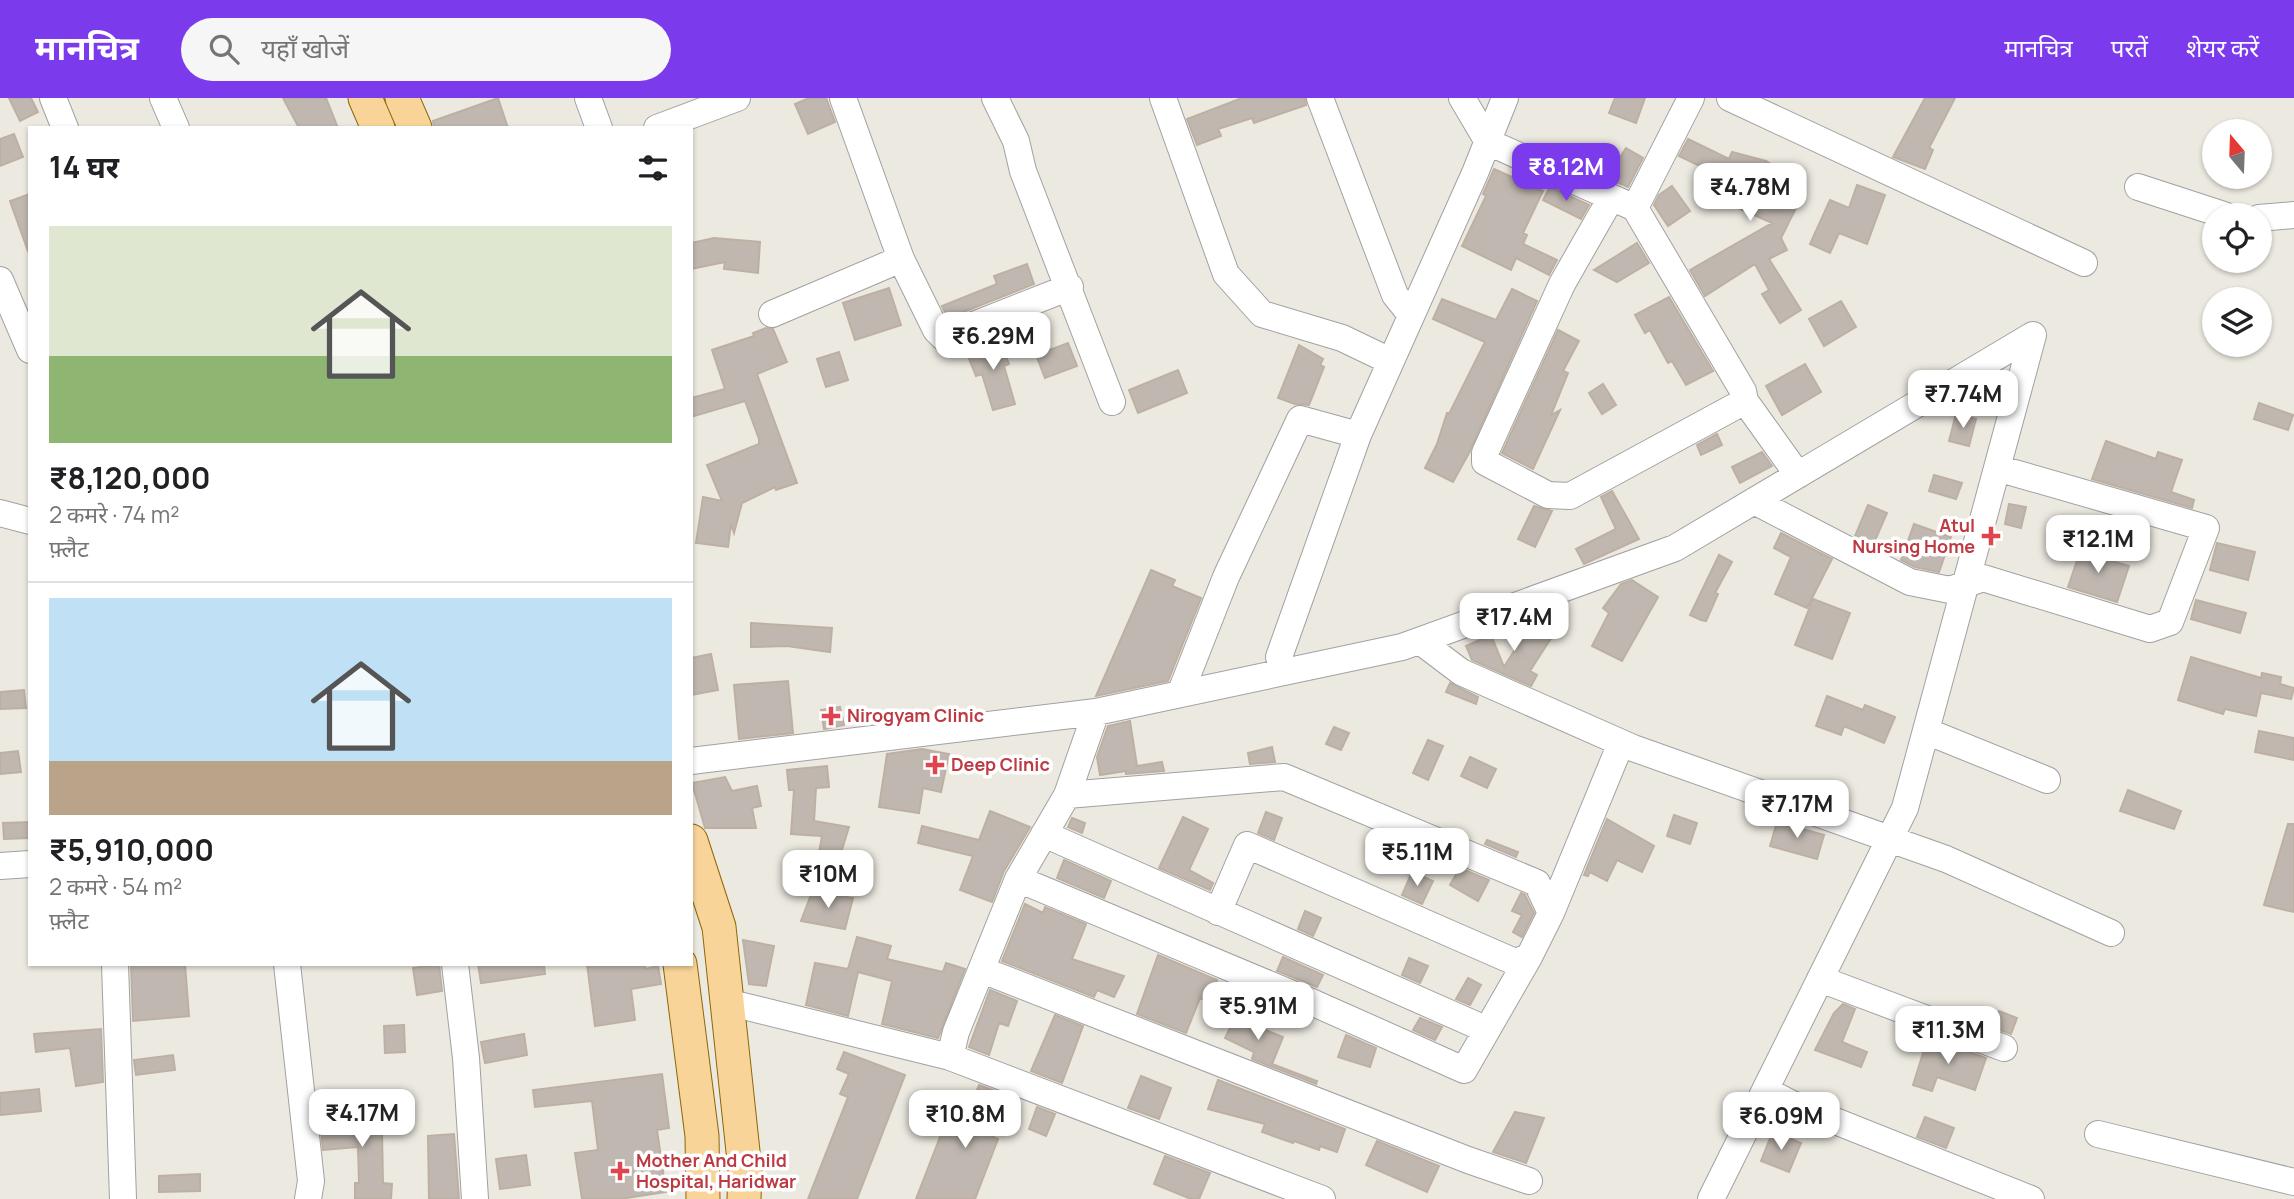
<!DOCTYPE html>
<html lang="hi">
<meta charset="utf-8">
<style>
body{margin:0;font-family:Manrope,"Noto Sans Devanagari",sans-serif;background:#f6f6f6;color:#202124;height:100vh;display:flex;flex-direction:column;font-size:26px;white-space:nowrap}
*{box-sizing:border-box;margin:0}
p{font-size:23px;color:#757577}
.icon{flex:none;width:38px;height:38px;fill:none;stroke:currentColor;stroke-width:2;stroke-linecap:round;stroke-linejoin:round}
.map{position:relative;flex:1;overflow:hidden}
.panel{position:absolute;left:28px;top:28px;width:665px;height:840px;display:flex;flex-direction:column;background:#fff;border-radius:0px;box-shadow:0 2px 5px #0004}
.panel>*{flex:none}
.needle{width:46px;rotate:341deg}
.controls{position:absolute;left:2202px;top:21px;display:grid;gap:14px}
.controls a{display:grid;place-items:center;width:70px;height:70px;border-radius:50%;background:#fff;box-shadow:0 2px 5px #0004;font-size:35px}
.price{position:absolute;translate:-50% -60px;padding:0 16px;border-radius:14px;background:#fff;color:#222;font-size:23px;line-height:46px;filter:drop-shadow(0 2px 4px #0008)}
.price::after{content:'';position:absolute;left:50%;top:42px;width:21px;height:16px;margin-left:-10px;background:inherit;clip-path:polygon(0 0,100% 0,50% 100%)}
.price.current{background:#7c3aed;color:#fff}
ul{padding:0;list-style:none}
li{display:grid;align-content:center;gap:14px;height:371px;padding:0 21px}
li+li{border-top:2px solid #e0e0e0}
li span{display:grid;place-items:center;height:217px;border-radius:0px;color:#555}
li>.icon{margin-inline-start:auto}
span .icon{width:126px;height:126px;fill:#fffc;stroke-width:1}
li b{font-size:30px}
h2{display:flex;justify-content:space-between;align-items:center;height:84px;padding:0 21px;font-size:30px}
header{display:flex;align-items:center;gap:42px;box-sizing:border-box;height:98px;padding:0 35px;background:#7c3aed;color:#fff}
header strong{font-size:33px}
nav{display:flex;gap:38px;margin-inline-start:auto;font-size:24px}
.search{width:490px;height:63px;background:#f6f6f6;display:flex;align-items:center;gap:18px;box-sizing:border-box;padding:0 24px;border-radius:38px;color:#757577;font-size:26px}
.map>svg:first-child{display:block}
.building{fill:#c0b8b0;stroke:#bdb0a3;stroke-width:2}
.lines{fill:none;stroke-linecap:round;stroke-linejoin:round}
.minor-casing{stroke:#a1a1a1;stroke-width:28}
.major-casing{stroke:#8c6705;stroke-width:35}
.minor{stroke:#fff;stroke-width:26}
.major{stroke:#f8d499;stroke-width:33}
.health-dot{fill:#e0444e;stroke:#fff;stroke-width:2.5}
.labels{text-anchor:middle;stroke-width:7;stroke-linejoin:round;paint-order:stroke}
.health-label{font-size:18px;font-weight:bold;fill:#be3a42;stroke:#fff;text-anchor:start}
</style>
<header>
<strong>मानचित्र</strong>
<div class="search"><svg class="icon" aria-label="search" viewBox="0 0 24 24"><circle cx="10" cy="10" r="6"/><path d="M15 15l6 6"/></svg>यहाँ खोजें</div>
<nav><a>मानचित्र</a><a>परतें</a><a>शेयर करें</a></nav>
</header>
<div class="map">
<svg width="2294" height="1101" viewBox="0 0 2294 1101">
<rect width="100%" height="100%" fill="#ece9e0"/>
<path class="building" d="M9,0H31L38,14L20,23Z
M283,0H326L338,30H299Z
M498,0L508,30H434L433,23Z
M809,0H826L835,24L808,36L795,6Z
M1242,0H1305L1306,7L1254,25L1252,20L1218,31L1221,38L1197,47L1187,21Z
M1615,0H1645L1636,25L1609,15Z
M1925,0H1955L1929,50L1933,52L1925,71L1893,59Z
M14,36L23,59L0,68V41Z
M1688,41L1729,61L1732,54L1766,63L1786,76L1783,81L1805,92L1781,140L1787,152L1769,161L1801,212L1780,225L1762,196L1769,192L1755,166L1705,198L1690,172L1772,125L1732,107L1735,101L1717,95L1723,79L1679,58Z
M1626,50L1643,60L1628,89L1607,80Z
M1494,71L1543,93L1523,135L1527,137L1523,146L1557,162L1549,177L1516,160L1511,172L1462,148L1486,98L1483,96Z
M1857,87L1885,97L1867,146L1839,135L1830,155L1810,146L1830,102L1849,110Z
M1672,88L1690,113L1668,128L1654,107L1659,97Z
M1550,89L1589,107L1581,121L1543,102Z
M30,96V152L28,153L10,103Z
M714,140L760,144L758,175L724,171L725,164L691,171V145Z
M1637,145L1649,165L1617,184L1594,172Z
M1027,166L1034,186L948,220L942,208L997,186L994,178Z
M889,190L901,227L855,242L843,205Z
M1512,191L1537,203L1469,355L1453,384L1425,370L1437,346L1447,315L1449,316L1485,244L1433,221L1442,201L1496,222Z
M1669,199L1713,273L1686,287L1672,263L1668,265L1650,232L1645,235L1635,217Z
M1841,203L1856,229L1824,248L1809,221Z
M766,230L773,231L787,264L757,276L797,385L776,392L775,389L742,405L734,435L731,426L728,449L696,445L703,399L722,403L707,367L759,346V341L745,303L691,319V300L725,291L712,252L754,238L753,235Z
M1558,232L1579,243L1563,273L1568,275L1551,317L1560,312L1533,371L1502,355Z
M999,241L1009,266L1004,268L1015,306L993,312L982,276L976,278L966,253Z
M1068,245L1077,268L1045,280L1036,257Z
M1299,247L1323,261L1320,267L1324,269L1309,307L1295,306L1278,300Z
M839,254L848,282L826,289L817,261Z
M1805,266L1821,294L1782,317L1766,288Z
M1178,272L1187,295L1138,315L1129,292Z
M1603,286L1616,307L1602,316L1589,295Z
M2259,305L2293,317L2288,332L2254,321Z
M1956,316L1976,321L1969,348L1949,343Z
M1717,336L1722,347L1701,357L1697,347Z
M2106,343L2156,361L2158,354L2182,362L2171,394L2194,402L2192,410L2092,381Z
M1762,354L1772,368L1740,385L1732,369Z
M1934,377L1962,385L1956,401L1929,393Z
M1612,393L1639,441L1584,466L1576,451L1616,431L1601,399Z
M2009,406L2026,409L2021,430L2005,426Z
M1868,407L1887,415L1873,447L1855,438Z
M1534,408L1552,413L1535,449L1518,441Z
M1914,426L1951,439L1939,474L1915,469L1901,462Z
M1781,435L1832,461L1807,510L1775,496L1791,459L1774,450Z
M2217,445L2255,454L2248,482L2210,472Z
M2082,448L2103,455L2101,460L2129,468L2117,504L2068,489Z
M1719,457L1732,464L1715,495L1718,496L1706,523L1701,522L1690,517Z
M1151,472L1175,482L1172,488L1201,500L1168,583L1096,598Z
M1632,482L1658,499L1622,563L1592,548L1609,515L1603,510L1621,486Z
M1813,501L1850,515L1832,561L1795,547Z
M2196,502L2246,515L2240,535L2191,521Z
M1534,521L1555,534L1530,573L1537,577L1531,588L1472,562L1466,548L1491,537L1504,569Z
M751,525L832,530L830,554L787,548L751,549Z
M711,556L718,592L691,597V560Z
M2191,559L2261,580L2262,575L2281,579L2280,586L2294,590L2291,601L2261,595L2256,618L2225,611L2223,616L2178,602Z
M788,583L793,635L739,641L734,587Z
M1450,585L1478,599L1476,606L1446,594Z
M24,592L26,610L0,611V594Z
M1827,598L1863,612L1865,607L1895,619L1884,645L1844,628L1841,637L1816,628Z
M840,609L844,627L824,631L821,612Z
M1130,623L1137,668L1162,664L1164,673L1126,676V673L1100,677L1097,659L1108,628Z
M1334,629L1349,635L1341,652L1326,646Z
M2259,633L2294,640V662L2255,654Z
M1428,642L1443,648L1428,682L1413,675Z
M1272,649L1275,664L1250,666L1248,655Z
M922,651L949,656L941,694L923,690L919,715L879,709L887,656Z
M18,653L21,674L0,676V655Z
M1470,659L1496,671L1487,690L1461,678Z
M827,668L829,689L816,690L814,723L849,729L840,758L819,755L822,738L791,736L794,692H789L787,672Z
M725,679L732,693L757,688L761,708L752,710L756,730H705L692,685Z
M2128,692L2181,713L2174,731L2120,713Z
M990,713L1030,729L1004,773L992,804L960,792L973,758L918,745L922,728L979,742Z
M1266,714L1282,720L1274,742L1258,735Z
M1674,717L1697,725L1690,746L1667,738Z
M1183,719L1208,731L1189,772L1213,785L1210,792L1159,770Z
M1072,720L1085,725L1082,735L1068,729Z
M1607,721L1654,748L1642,774L1617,762L1607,783L1590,774L1588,778L1584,777Z
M30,724V740L4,741L3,725Z
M1777,724L1824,737L1817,761L1770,748Z
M2288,726H2294V814L2264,807Z
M1487,742L1518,754L1516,759L1485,746Z
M1064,762L1111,783L1104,800L1057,780Z
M1460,770L1489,782L1478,803L1450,787Z
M1412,774L1433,783L1422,806L1402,797Z
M812,794L853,800L845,831L801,823Z
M1521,795L1525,797L1534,815L1522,839L1513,834L1522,817L1512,813Z
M1025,806L1043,815L1045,809L1086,826L1072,861L1124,878L1114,899L1097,892L1094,899L1002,863Z
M1305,813L1321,820L1313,838L1298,831Z
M857,839L891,848L887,861L943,874L946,865L965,871L938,940L882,926L892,883L858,874L848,918L806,907L815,865L848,871Z
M743,842L774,848L766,888L749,886Z
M1158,857L1217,882L1209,904L1200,900L1186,935L1137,916Z
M1283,859L1323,877L1317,889L1277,873Z
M1409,860L1428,868L1420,885L1402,877Z
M131,866H185L189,918L133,923Z
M439,866L442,893L417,897L413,870Z
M478,866H544L545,876L481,885Z
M587,866H645V871L658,868L661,886L631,891L635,922L595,928Z
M1468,880L1481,887L1470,907L1456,901Z
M990,892L1017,903L1008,928L999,925L989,957L969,949Z
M1843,906L1855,911L1842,944L1867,954L1861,969L1815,952L1834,915Z
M1999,913L2017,920L2011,936L1992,929Z
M1238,914L1260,925L1258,929L1283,939L1272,966L1317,983L1316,986L1252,961L1254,954L1225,940Z
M1055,917L1083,928L1062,985L1031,973Z
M1420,920L1442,929L1435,942L1413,932Z
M404,927L405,954L385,955L384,928Z
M101,931L103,984L76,988L70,950L36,954L34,936Z
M524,936L527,957L485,965L481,944Z
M1346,937L1376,950L1370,969L1338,959Z
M1928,939L1986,960L1975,992L1937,979L1932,993L1913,987Z
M844,954L905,977L857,1101H808L848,999L840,996L849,976L837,971Z
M173,957L175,972L136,977L134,962Z
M662,976L669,1030L657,1032L666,1094L620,1101H582L575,1055L598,1052L592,1003L535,1009L533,992Z
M1141,978L1171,990L1159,1021L1128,1010Z
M1218,982L1345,1031L1337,1054L1320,1048L1319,1052L1294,1043L1293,1045L1262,1034L1265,1026L1208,1011Z
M979,987L1009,998L993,1039L998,1041L975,1101H916L947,1021L963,1027Z
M39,991L41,1013L0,1017V995Z
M1037,1009L1055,1016L1046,1038L1029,1031Z
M385,1010L388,1033L382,1034L383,1085L392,1086L391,1101H355V1085H359L358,1049L323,1052L320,1022L358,1018V1014Z
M1515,1014L1544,1020L1526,1065L1493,1054Z
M1925,1019L1954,1030L1946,1050L1917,1039Z
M1773,1033L1801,1045L1789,1074L1761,1063Z
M454,1036L459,1101H429L428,1038Z
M1377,1043L1439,1068L1427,1094L1366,1067Z
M526,1057L530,1087L500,1091L496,1061Z
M1165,1058L1210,1075L1199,1101H1191L1154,1086Z
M200,1076V1093L159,1094V1078Z"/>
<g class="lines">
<defs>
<path id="minor" d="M53,0L65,30
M163,0L176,30
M588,0L599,30
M843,0L901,161L936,232L943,239L1070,189
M995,0L1016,43L1023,73L1112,304
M1163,0L1226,176L1262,216L1342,240L1390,263
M1320,0L1395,197L1411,217
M1462,0L1488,44L1635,110L1743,293L1745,303L1798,377
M1730,0L2084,165
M657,30L737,0
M2138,89L2224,117
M1611,100L1562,186L1485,355V364L1548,397L1570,398L1745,303
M1635,110L1691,0
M2259,120L2294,117
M0,182L30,252
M772,216L901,161
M1754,403L1910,484L1950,492L1983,480L2150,531L2170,524L2206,430L1997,370
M0,415L30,423
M1420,543L1461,574L1633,650L1946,761L2111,835
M1284,574L1279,559L1358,337
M1180,596L1226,479L1300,321L1358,337L1475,75L1505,0
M1926,633L2047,682
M691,663L1096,614L1402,549L1675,450L2033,237
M1067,697L1096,614
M1044,736L1485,931
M0,768L30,766
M1018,781L1316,906L1464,972L1529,859
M1551,815L1621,645
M115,866L123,1101
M287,866L311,1083L308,1101
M455,866L466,960L475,1101
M982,872L1468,1062L1529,1083
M1820,881L2004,950
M727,904L950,959L1322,1101
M950,959L956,934L1018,781L1067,697L1284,679L1537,785L1551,815L1529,859L1515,864L1247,747L1218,814
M1765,992L1790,1005L2031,1101
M2098,1036L2294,1084
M1711,1101L1905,710L2033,237"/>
<path id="major" d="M365,0L378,30
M402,0L415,30
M691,743L719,829L745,1072L744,1101
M680,866L702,1038L703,1101"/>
</defs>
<use href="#minor" class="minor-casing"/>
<use href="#major" class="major-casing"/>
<use href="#minor" class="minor"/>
<use href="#major" class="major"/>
</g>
<g class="health-dot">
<path d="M1987.5 427.5h7v7h7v7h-7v7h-7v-7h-7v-7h7z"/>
<path d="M827.5 607.5h7v7h7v7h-7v7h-7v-7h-7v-7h7z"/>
<path d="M931.5 656.5h7v7h7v7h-7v7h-7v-7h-7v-7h7z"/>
<path d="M616.5 1062.5h7v7h7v7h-7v7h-7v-7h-7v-7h7z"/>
</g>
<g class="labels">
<g class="health-label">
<text x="1975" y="434" text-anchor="end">Atul<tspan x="1975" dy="21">Nursing Home</tspan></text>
<text x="847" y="624">Nirogyam Clinic</text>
<text x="951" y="673">Deep Clinic</text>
<text x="636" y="1069">Mother And Child<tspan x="636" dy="21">Hospital, Haridwar</tspan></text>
</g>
</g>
</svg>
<div class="controls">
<a><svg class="needle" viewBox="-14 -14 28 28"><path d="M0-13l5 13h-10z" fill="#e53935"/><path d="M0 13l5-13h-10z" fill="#757577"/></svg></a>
<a><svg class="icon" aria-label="locate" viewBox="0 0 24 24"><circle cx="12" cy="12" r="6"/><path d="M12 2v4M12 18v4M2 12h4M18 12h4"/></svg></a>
<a><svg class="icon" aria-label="layers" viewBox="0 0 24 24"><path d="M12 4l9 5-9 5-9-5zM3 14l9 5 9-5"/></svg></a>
</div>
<b class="price current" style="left:1566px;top:105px">₹8.12M</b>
<b class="price" style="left:1750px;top:125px">₹4.78M</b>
<b class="price" style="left:993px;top:274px">₹6.29M</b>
<b class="price" style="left:1963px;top:332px">₹7.74M</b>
<b class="price" style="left:2098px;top:477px">₹12.1M</b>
<b class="price" style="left:1514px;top:555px">₹17.4M</b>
<b class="price" style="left:1797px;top:742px">₹7.17M</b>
<b class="price" style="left:1417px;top:790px">₹5.11M</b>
<b class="price" style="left:828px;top:812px">₹10M</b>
<b class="price" style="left:1258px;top:944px">₹5.91M</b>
<b class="price" style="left:1948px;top:968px">₹11.3M</b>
<b class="price" style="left:362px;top:1051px">₹4.17M</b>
<b class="price" style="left:965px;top:1052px">₹10.8M</b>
<b class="price" style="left:1781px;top:1054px">₹6.09M</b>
<section class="panel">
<h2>14 घर<svg class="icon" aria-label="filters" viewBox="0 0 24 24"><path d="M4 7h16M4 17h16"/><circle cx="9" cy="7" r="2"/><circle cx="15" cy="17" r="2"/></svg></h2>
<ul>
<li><span style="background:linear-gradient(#dfe7d0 60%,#8fb573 0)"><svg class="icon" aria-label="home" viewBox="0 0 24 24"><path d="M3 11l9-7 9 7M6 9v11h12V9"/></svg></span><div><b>₹8,120,000</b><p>2 कमरे · 74 m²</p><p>फ़्लैट</p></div></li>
<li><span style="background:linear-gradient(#bfe0f5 75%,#b9a48a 0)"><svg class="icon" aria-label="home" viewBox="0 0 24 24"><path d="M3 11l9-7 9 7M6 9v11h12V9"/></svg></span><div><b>₹5,910,000</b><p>2 कमरे · 54 m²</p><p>फ़्लैट</p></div></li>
</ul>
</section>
</div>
